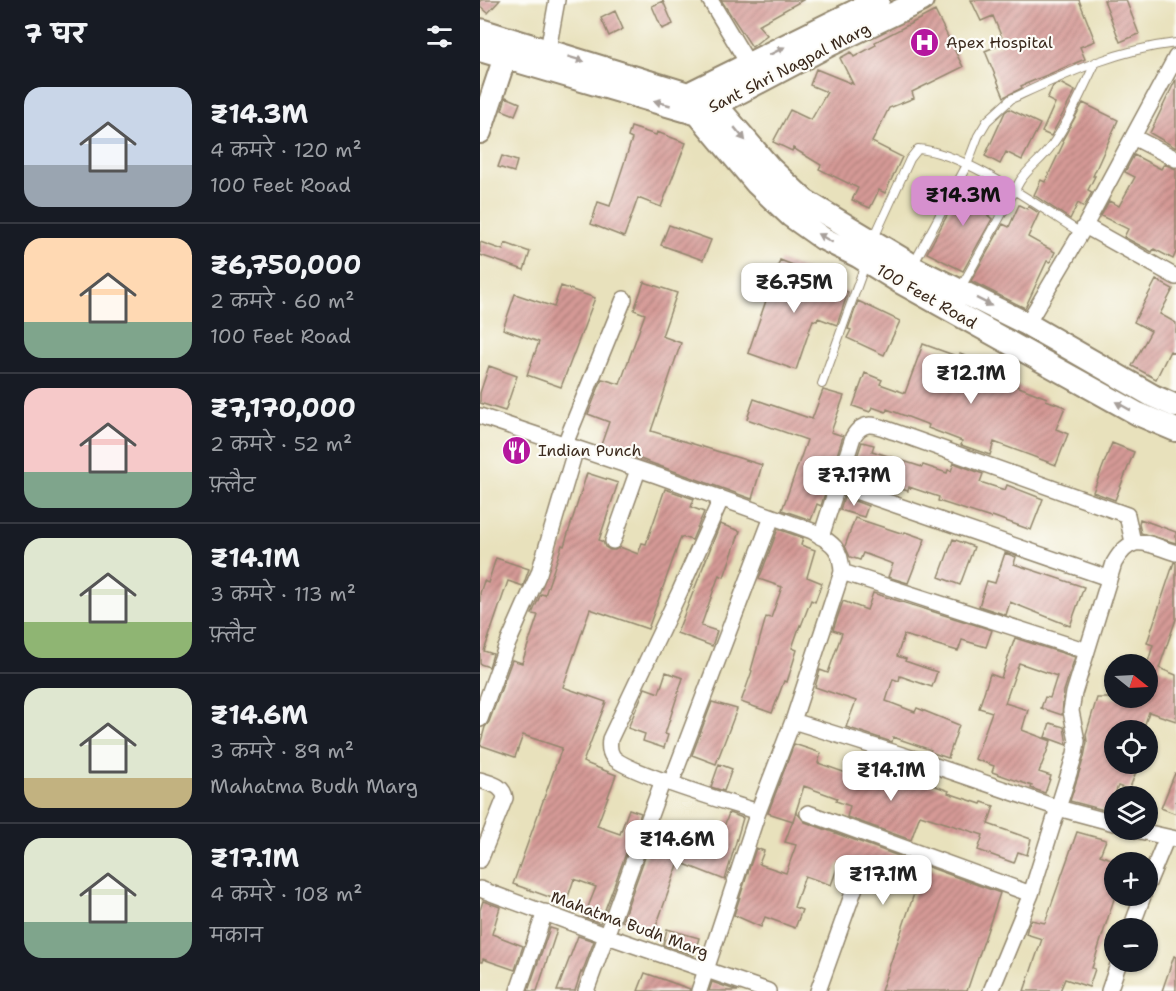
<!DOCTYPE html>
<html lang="hi">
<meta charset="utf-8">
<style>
body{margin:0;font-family:"Shantell Sans","Playpen Sans Deva",sans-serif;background:#20242c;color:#f1f3f6;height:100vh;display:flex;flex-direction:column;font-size:22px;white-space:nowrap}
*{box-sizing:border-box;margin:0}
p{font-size:20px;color:#9ea1a6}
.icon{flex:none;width:33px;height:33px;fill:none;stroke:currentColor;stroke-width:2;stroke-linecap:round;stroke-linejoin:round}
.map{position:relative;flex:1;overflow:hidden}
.details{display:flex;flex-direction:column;background:#171b24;width:480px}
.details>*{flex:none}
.needle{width:39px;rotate:108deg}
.fabs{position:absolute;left:624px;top:654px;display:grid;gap:12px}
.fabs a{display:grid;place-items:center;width:54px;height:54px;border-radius:50%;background:#171b24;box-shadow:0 2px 4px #0004;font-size:30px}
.price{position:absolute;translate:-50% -51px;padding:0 14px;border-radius:12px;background:#fff;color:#222;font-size:20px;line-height:39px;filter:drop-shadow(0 2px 3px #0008)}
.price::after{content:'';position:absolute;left:50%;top:36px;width:18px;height:14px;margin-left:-9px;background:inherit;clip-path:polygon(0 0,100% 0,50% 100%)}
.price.selected{background:#d690ce;color:#111}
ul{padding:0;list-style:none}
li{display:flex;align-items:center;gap:18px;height:150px;padding:0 24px}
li+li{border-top:2px solid #363941}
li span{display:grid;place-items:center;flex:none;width:168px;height:120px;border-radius:18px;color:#555}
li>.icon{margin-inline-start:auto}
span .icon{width:72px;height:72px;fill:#fffc;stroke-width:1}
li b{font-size:26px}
h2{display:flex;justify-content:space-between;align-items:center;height:72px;padding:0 24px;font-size:26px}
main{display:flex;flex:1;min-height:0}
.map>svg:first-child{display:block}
.building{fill:url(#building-hatch)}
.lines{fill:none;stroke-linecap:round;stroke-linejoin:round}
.lane-casing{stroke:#92866d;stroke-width:10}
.street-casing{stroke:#92866d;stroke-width:18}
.secondary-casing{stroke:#92866d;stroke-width:26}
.lane{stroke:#fff;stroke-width:8}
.street{stroke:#fff;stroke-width:15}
.secondary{stroke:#fff;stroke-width:22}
.oneway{fill:#a79f9a}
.labels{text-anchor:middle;stroke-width:4.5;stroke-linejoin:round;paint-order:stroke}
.poi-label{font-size:16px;fill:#3b2a1e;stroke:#fdfcf7;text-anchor:start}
.street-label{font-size:16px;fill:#3b2a1e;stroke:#fdfcf7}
</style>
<main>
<section class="details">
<h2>7 घर<svg class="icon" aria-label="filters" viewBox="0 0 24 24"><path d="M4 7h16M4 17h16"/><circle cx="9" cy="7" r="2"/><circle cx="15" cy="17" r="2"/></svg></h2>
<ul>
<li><span style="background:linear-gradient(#c9d6e8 65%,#9aa5b1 0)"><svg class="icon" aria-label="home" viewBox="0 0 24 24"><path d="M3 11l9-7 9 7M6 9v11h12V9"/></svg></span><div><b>₹14.3M</b><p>4 कमरे · 120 m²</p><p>100 Feet Road</p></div></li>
<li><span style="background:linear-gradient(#ffd9b3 70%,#7fa58c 0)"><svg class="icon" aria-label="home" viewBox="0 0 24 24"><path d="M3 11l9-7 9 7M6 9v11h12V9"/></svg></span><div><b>₹6,750,000</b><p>2 कमरे · 60 m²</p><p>100 Feet Road</p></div></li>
<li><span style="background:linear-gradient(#f6c9c9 70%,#7fa58c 0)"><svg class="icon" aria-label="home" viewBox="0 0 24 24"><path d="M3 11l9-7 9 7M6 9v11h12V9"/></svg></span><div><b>₹7,170,000</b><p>2 कमरे · 52 m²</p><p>फ़्लैट</p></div></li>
<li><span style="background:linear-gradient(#dfe7d0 70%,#8fb573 0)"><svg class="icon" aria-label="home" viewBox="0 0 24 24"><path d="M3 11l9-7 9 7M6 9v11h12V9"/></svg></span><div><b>₹14.1M</b><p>3 कमरे · 113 m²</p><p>फ़्लैट</p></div></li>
<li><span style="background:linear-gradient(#dfe7d0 75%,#c2b280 0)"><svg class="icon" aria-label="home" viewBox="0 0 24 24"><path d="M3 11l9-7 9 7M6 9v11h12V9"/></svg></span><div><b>₹14.6M</b><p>3 कमरे · 89 m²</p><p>Mahatma Budh Marg</p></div></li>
<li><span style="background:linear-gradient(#dfe7d0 70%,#7fa58c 0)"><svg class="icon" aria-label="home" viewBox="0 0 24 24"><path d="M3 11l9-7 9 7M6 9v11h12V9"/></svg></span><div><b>₹17.1M</b><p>4 कमरे · 108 m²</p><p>मकान</p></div></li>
</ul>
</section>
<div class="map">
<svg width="696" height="991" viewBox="0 0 696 991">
<defs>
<pattern id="building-hatch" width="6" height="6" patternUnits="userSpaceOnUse" patternTransform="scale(1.5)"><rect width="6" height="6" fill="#d59a96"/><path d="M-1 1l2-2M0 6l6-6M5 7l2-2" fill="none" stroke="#ae7e7a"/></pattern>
</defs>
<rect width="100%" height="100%" fill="#fdfcf7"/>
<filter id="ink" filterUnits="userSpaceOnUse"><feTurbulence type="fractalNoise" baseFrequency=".0167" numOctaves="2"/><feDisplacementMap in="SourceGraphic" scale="12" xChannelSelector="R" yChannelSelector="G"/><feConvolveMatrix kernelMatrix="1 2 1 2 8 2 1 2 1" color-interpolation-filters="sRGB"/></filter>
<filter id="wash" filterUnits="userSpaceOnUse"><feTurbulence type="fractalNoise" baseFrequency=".008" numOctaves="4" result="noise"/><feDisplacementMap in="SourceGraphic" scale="24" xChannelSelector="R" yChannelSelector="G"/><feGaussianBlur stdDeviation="1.35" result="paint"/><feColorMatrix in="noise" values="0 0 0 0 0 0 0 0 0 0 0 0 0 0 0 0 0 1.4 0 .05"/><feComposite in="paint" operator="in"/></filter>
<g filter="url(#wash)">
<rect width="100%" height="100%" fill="#e8e1bc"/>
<g id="blocks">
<path class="building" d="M0,0H20L8,13L0,6Z
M241,0H323L278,25L287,35L272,47Z
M491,0H599L615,41L600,47L605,59L541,86L542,88L524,97L505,51L524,43L513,16L501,21Z
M624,0H646L659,34L640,42Z
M183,1L193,24L182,29L172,6Z
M135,11L143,29L129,36L121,18Z
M455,11L483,67L432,92L434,98L409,108L392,142L422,157L405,193L399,190L390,208L372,200L378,188L339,169L341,165L313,148L312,151L293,142L310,110L331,120L347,92L330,85L336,69L373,84L360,58L371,52L374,57L396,45L395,42Z
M696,79V148L670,133Z
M580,83L595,91L571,136L562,132L575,103L567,99L573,86Z
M26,97L40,103L35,115L22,110Z
M603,103L638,120L613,176H615L608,190L612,192L604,207L598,203L590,219L554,195L561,180L565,182L584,142L582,141Z
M529,109L560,124L542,160L526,152L520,164L505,156L525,112Z
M151,127L176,135L177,132L206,143L181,207L158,198L144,237L111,224L118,202L130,206L152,139L148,137Z
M654,155L681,169L684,164L696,169V252L693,259L674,249L672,252L644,237L648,229L621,216L629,201L639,206L655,177L645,172Z
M22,156L37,161L34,172L18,167Z
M489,180L515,192L505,213L512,219L483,271L447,253L476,199L479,201Z
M539,205L547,209L548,206L559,213L548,237L575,252L570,262L567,261L545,308L491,281L523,224L529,227Z
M189,225L231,240L223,260L181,245Z
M0,242L23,250L25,243L50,252L44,270L0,255Z
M300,260L352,280L350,285L368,292L357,325L338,318L337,321L333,320L316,370L268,353Z
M676,280L693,289L680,314L696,323V354L690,351L676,379L652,366L671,331L654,322Z
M164,282L197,293L182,336L201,343L171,431L282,465L272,499L121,445L129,422L108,414L122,379L140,384L165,314L154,310Z
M81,286L115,298L81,387L47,375L59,342L23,329L35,294L74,307Z
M378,301L420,321L404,355L367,338L371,330L368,329Z
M443,344L479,357L480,354L537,376L534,385L567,398L566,400L585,407L576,429L588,434L576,465L514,442L510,455L481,445L482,441L448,428L449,425L407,409L406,412L392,407L390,412L373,406L385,373L402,380L400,384L425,393Z
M9,366L37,376L25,411L0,403V393Z
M343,390L364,396L351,432L363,436L341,506L337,504L331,520L302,510L327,440L267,419L274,399L332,419Z
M382,442L394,445L392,451L442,467L443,465L467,473L468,470L471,471L474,463L503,474L500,482L525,490L527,485L563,499L551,530L512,516L511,518L458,501L459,497L429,487L428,491L391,480L394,469L375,463Z
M632,443L654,452L635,500L613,492Z
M107,473L138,483L119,540L123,542L125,547L130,550H135L140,547L158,554L162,543L166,544L185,489L214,499L211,507L224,512L212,540L201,537L168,629L110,609L83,687L126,702L103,762L136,775L117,826L140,834L149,809L161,813L120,923L104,917L116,887L94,879L86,903L33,884L82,748L43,735L35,757L0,745L5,727L9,722L32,660L42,663L58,615L52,614L55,607L61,594L65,595L82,545L84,546Z
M364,497L388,506L384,517L360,510Z
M375,518L424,534L425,532L445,539L428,583L408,577L413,564L383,553L380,560L370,557L365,546Z
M660,519L696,532V543L661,533L659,524Z
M240,524L260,531L244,577L239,575L221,626L237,631L232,646L197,633Z
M298,529L323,538L321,545L335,550L327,577L342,583L335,602L331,600L321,626L320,625L312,648L317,650L307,682L304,681L292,713L261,702L272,671L271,670L286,617L291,618L302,587L279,579Z
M473,539L494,547L480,585L459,577Z
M525,553L536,557L534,564L604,587L590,626L530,602L526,615L499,606L507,581L515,583Z
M16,558L49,569L43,586L28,581L4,651L13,654L9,667L0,664V593L4,581L8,583Z
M694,562L696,563V619L679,668L696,675V721L669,712L663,730H634V764H659L649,790L638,786L628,811L590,801L604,757L607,742L606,734L617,698H668V662L673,645L667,643Z
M393,593L512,630L506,647L482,640L478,651L424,635L417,656L426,659L425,661L457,672L452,687L420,676L419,681L413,679L406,701L435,712L437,708L479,725L468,758L450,752L451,750L413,737L412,742L366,727L376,701L335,687L340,670L348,673L362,633L353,630L363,601L387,610Z
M535,638L595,657L584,691L582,715L561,708L565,697L570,698L577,676L539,663L525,703L548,710L542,730L571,741L559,772L571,776L565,793L551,788L552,786L512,772L514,766L495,759L512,712L499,708L510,674L521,678Z
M186,672L203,678L185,734L188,735L184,748L163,741L165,734L148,728L165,688L179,693Z
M232,702L257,709L236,764L212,755Z
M570,723L584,727L587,745L565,737Z
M314,744L341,753L338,763L366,773V771L384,778L389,763L421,774L422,771L435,776L434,778L469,791L468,793L501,804L502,802L514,806L508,824L551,839L547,855L538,852L534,863L498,850L503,835L440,815L431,840L367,817L370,806L356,801L357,798L324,786L313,821L288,813Z
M239,764L252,769L244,791L231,787Z
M695,773H696V814L681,808Z
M316,812L325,822L520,893L487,991H401L435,891L389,876L387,870L382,867L373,868L359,863L351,885L325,876L314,907L322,910L315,928L285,917L281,927L254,915L276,848L284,851L279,864L306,873L316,845L305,842Z
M249,813L263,818L245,880L199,862L174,932L142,921L173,835L210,849L215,837L237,846Z
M597,832L626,840L620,855L634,860V899L612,968L615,969L609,987L585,979L580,991H544L562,939L546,934L548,926L551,920L565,923Z
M3,901L20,907L12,934L43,946L35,970L3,959L2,962H0V910Z
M70,928L77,930L57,991H48Z
M187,929L219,938L214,955L183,945Z
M98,936L114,941L102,973L101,972L95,991H77Z
M694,956L696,957V991H682Z
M165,973L210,989L209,991H158Z
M232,982L258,991H229Z"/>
</g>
</g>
<g filter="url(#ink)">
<use href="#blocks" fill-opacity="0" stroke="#92866d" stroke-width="1.5"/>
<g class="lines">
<defs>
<path id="lane" d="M393,240L430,159L438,149C484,152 561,208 601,233
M433,265L487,165L498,136L507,121L531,99C586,74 635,50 696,43
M480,289L540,181C549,167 563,159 572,145C590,120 602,90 616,62
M342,384L386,262"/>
<path id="street" d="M230,0L269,65
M68,50L77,0
M653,137L696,159
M605,226L696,277
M547,324L601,233L696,57
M0,416L176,475L332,531C352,543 361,547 362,572L313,721L278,812L219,991
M85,444L144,299
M358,485L628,578
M241,499L200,591L130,739C129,746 129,752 133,757C145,772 254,804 278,812
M341,537L373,437C384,418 397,426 415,432L647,515L653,542
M133,541L158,470
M362,572L607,651
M0,719L25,650L59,573L96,448
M313,721L438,760L578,808L634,823
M0,780C11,784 23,785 25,798L0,860
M191,783L292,517
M328,813L551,894
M656,830L696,839
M668,883L687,837
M0,889L127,936L288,991
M651,928L663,896
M38,991L65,912
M106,991L183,780
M338,991L379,876
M511,991L551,894L595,754L597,741L591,711L594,693L634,563C652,531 667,544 696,553
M629,991L639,962"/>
<path id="secondary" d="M0,30L208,94L398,0
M0,50L218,114L351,44L442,0
M225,87L235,104L290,168L325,201L427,262L432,267L547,324L673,396L696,406
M208,94L218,114L276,183L311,216L342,238L378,256L420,282L658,414L696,430
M0,132L25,57"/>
</defs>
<use href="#lane" class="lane-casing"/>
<use href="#street" class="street-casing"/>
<use href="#secondary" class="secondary-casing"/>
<use href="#lane" class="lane"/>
<use href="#street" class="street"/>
<use href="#secondary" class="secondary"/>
</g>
<defs><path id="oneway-solid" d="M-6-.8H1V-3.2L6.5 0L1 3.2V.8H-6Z" transform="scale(1.5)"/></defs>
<g class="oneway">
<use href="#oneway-solid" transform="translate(297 51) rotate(-27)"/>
<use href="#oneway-solid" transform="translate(96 59) rotate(17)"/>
<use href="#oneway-solid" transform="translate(182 103) rotate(-164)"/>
<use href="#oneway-solid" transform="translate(260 134) rotate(50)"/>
<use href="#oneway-solid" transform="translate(345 238) rotate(-150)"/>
<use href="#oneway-solid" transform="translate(504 302) rotate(27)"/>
<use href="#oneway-solid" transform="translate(643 406) rotate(-151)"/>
</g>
</g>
<defs>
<symbol id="hospital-disc" viewBox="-11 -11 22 22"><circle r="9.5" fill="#b5179e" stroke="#fdfcf7"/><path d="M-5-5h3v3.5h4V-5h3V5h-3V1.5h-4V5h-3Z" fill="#fff"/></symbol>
<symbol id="restaurant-disc" viewBox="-11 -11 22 22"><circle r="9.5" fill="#b5179e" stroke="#fdfcf7"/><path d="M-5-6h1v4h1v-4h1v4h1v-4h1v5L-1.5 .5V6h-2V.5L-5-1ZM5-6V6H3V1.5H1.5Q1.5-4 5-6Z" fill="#fff"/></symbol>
</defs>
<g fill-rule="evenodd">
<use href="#hospital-disc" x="428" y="26" width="33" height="33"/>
<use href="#restaurant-disc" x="20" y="434" width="33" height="33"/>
</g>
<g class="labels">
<g class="poi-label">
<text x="466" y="48">Apex Hospital</text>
<text x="58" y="456">Indian Punch</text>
</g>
<g class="street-label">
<text transform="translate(309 67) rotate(-27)" y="6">Sant Shri Nagpal Marg</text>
<text transform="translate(447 296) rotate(30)" y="6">100 Feet Road</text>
<text transform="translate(150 924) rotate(20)" y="6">Mahatma Budh Marg</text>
</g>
</g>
</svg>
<div class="fabs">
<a><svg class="needle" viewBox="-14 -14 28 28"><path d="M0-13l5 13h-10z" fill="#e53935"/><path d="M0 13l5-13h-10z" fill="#9ea1a6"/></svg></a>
<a><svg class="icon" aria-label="locate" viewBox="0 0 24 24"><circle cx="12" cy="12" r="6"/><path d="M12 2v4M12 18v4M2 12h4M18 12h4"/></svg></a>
<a><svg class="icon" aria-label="layers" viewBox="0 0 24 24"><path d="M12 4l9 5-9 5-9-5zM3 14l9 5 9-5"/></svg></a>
<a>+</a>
<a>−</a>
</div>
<b class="price selected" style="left:483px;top:227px">₹14.3M</b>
<b class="price" style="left:314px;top:314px">₹6.75M</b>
<b class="price" style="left:491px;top:405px">₹12.1M</b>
<b class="price" style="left:374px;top:507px">₹7.17M</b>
<b class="price" style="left:411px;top:802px">₹14.1M</b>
<b class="price" style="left:197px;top:871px">₹14.6M</b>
<b class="price" style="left:403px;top:906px">₹17.1M</b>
</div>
</main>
